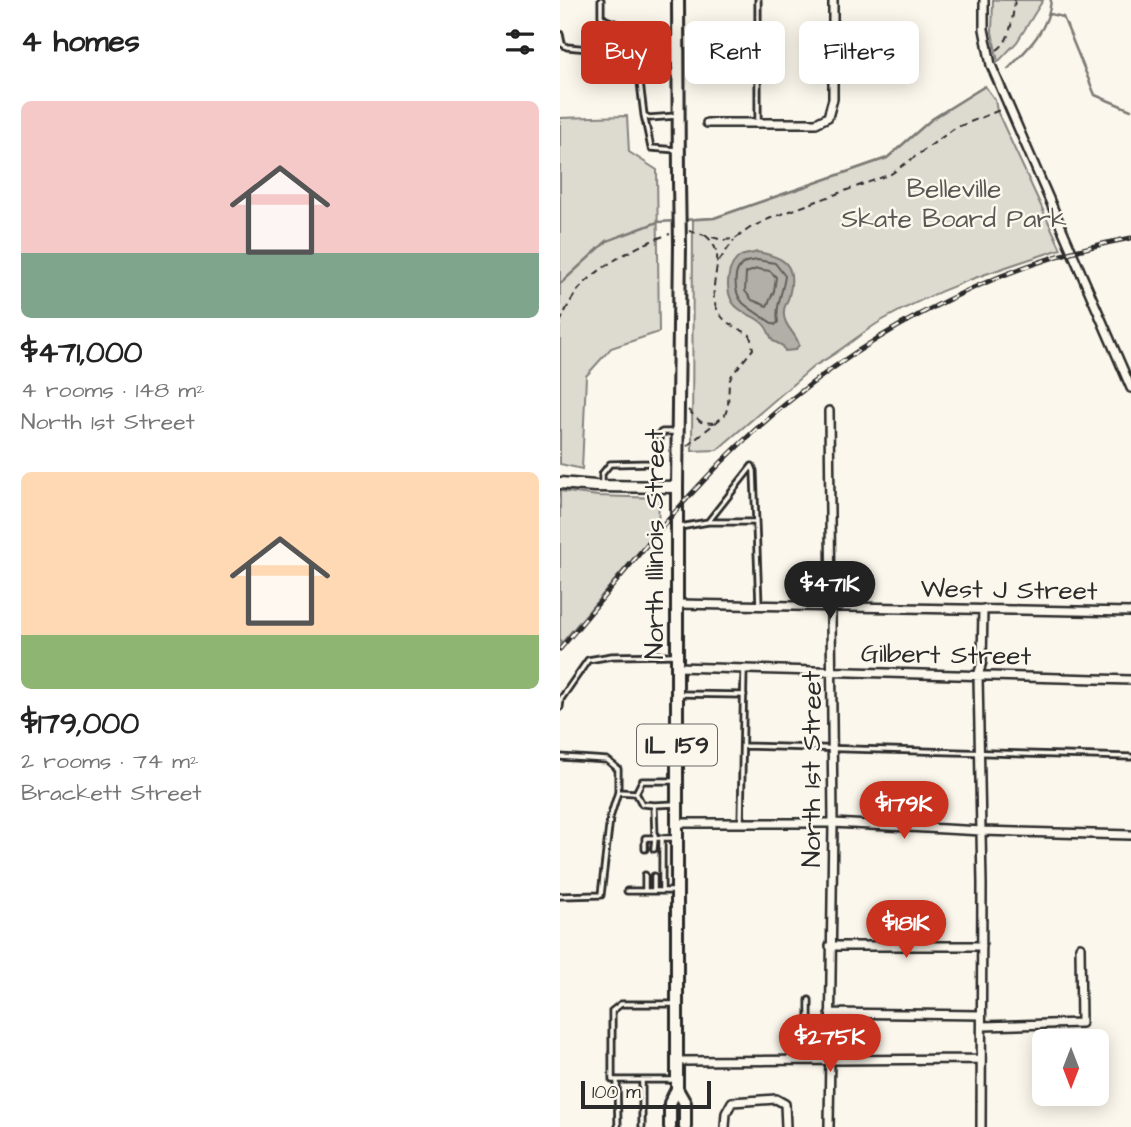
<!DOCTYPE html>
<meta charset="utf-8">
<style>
body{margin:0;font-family:"Architects Daughter",sans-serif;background:#f2f2f2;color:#222;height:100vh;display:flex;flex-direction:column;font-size:26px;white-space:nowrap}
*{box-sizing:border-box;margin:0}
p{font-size:23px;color:#767676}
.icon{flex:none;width:38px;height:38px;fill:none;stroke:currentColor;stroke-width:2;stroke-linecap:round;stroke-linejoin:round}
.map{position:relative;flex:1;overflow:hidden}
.sheet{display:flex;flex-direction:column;background:#fff;width:560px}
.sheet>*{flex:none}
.banner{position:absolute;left:21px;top:21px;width:444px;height:63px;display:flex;gap:14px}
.needle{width:46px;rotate:180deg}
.tools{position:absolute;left:472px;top:1029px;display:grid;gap:14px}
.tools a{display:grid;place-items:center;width:77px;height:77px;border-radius:10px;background:#fff;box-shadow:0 4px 18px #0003;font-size:35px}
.scale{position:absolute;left:21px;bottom:18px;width:130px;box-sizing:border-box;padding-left:7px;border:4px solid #2b2b2b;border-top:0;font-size:19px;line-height:24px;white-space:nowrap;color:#2b2b2b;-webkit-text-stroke:5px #fbf7ec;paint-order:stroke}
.price{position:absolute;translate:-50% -60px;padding:0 16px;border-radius:24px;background:#c8321e;color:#fff;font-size:23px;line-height:46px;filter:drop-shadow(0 2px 4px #0008)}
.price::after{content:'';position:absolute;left:50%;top:42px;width:21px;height:16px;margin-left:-10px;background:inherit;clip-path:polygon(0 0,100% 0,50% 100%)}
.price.active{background:#222;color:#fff}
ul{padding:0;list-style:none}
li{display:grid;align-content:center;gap:14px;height:371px;padding:0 21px}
li span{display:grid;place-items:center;height:217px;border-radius:10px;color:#555}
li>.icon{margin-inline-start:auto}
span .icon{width:126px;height:126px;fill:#fffc;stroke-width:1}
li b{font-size:30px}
h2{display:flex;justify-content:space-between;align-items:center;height:84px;padding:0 21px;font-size:30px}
.tag{padding:0 24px;border-radius:10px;background:#fff;box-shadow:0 4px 18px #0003;font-size:24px;line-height:63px}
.tag.active{background:#c8321e;color:#fff}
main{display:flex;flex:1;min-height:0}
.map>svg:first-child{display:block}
.green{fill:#dddad0;stroke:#84827e;stroke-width:2}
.water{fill:#b1afa7;stroke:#7b7a75;stroke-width:2}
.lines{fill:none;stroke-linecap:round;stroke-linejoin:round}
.shore{stroke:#61605d;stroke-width:2}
.stream{stroke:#7b7a75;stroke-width:2.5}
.lane-casing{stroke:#2b2b2b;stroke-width:9}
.street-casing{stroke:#2b2b2b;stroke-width:12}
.secondary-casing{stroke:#2b2b2b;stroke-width:15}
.primary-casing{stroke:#2b2b2b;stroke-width:16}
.path{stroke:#2b2b2b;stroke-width:2;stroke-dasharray:7 5;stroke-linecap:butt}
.lane{stroke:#fbf7ec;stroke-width:3.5}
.street{stroke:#fbf7ec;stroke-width:7}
.secondary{stroke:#fbf7ec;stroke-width:10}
.primary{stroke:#fbf7ec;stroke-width:10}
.rail-casing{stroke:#2b2b2b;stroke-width:5}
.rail{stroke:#fbf7ec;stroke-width:2.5;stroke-dasharray:8;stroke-linecap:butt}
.primary-bridge-casing{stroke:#2b2b2b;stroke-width:16;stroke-linecap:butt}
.primary-bridge{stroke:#fbf7ec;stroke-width:10}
.labels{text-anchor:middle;stroke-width:5;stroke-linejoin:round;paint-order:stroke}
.shield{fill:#fbf7ec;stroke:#696865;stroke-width:2}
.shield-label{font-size:24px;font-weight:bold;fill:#2b2b2b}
.park-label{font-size:26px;fill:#585754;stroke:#fbf7ec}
.street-label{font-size:26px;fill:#2b2b2b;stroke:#fbf7ec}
</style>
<main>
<section class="sheet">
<h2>4 homes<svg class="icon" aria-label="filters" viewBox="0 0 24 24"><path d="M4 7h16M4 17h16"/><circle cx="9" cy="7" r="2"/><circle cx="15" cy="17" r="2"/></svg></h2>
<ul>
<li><span style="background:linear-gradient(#f6c9c9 70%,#7fa58c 0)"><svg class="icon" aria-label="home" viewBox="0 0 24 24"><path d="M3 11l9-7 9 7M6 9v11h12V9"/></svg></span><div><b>$471,000</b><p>4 rooms · 148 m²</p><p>North 1st Street</p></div></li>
<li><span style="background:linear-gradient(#ffd9b3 75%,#8fb573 0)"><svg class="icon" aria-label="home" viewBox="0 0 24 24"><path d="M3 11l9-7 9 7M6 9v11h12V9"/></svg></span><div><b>$179,000</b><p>2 rooms · 74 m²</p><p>Brackett Street</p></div></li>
</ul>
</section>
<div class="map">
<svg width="571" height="1127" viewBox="0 0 571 1127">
<rect width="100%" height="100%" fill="#fbf7ec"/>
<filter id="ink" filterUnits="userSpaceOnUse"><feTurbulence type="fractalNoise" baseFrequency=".0143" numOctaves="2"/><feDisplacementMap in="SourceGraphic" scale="14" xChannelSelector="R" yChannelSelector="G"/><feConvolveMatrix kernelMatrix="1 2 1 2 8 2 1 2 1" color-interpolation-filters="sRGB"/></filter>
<g filter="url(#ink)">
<path class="green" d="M433,0H483L457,42L438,62L432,32Z
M425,86L435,100L437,111L501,249C439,269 378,288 321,321C298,335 278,354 254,366L157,450L132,451L133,219L154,218L327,158L372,119Z
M67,116L69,152L97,170L99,332L51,348L26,376L22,469L0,464V118Z
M0,491L38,496L99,498L98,529L0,645Z"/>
<path class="water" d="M197,252C225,257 237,265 229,296C228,301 224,306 224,311C222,325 237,334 239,345L235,350L225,351L223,346L213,341C210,336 208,330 205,326C197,315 181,315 173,303C165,290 166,265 181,256C185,254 192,254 197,252Z"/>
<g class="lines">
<path class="shore" d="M197,260L215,263L225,276C223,292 215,307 218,322L215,325C210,322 187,307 183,303C174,293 171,269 186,262C189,261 193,261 197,260Z
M197,269L210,271L216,277L214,291L207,306L192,300L185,291L186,273Z"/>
<path class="stream" d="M490,14L503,17L535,95L571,110
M448,69C467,50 489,29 491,0
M123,220L154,218L327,158L372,119L425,86
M0,284L47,241L98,222L117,221"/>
<defs>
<path id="lane" d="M41,0V16L46,20L60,25
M198,0V122
M0,34L2,44L7,47L73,53L78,66L84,115L89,118L116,116
M84,115L91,148L117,150
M192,466L194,471L199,605
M42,485V474L50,464L92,463C102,457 99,445 99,434L102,432H115
M148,522H195
M120,527L148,522L192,466
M119,694L184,695
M0,707L1,699L28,660L52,656L114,655
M183,746L571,757
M0,757L47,760L58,769V792L76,793
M94,805L82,804L76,793L82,781H115
M181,821L184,669
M102,838V891
M116,838H95L94,805L116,804
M85,849V838H95L94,849
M85,875V891
M67,891H116
M94,891V876
M0,896L41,895L50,818L58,792
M249,1058V1000
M57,1080L58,1127
M82,1080V1127
M115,1080H52V1011L61,1004H116"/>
<path id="street" d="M424,0V29L431,65L571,388
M147,123H256L268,117L273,99V0
M117,604L571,612
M117,667L571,680
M118,823H273L422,831L571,835
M270,946H422
M270,1013L421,1015
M423,1026L521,1023L520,947
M118,1061L421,1059
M165,1127L166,1113L172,1102L216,1099L225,1104L226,1127
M269,1127L273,823L269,411
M421,1127L422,884L418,676L422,662L423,609"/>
<path id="secondary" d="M0,483L35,486L117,487"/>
<path id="primary" d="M118,0L119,181
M120,245L117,487V1089L125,1103V1127
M110,1127V1103L117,1089"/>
</defs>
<use href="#lane" class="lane-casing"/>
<use href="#street" class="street-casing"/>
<use href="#secondary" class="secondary-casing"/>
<use href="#primary" class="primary-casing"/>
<path class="path" d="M437,50C452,40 452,17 455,0
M129,231L163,240L175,239L190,228L211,218L331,174L395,128L440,110
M159,261L174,240
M0,323C5,311 11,299 19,289C39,266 81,243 110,234
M128,410L141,422L156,423
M127,446L165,415L168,406L169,382L172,375L193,349L190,335C181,329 169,326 162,317C139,288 174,258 145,235"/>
<use href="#lane" class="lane"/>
<use href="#street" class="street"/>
<use href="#secondary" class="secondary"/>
<use href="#primary" class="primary"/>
<defs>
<path id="rail" d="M0,649C58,581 113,508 178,446C284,345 426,265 571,238"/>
</defs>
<use href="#rail" class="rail-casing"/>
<use href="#rail" class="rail"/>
<defs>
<path id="primary-bridge" d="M119,181L120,245"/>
</defs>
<use href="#primary-bridge" class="primary-bridge-casing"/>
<use href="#primary-bridge" class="primary-bridge"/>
</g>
</g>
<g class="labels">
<rect class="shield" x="77" y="724.5" width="80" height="41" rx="5"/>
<g class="shield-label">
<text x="117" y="753">IL 159</text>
</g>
<g class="park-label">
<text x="394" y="197">Belleville<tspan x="394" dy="30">Skate Board Park</tspan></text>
</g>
<g class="street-label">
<text transform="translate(94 544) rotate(-90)" y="9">North Illinois Street</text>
<text transform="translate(449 589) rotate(1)" y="9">West J Street</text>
<text transform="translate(386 654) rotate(1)" y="9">Gilbert Street</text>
<text transform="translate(251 769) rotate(-90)" y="9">North 1st Street</text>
</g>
</g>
</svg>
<div class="tools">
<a><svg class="needle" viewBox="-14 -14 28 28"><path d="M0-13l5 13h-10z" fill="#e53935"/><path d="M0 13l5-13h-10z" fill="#767676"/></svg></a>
</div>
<div class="scale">100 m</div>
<b class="price active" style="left:270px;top:621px">$471K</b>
<b class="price" style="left:344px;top:841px">$179K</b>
<b class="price" style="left:346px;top:960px">$181K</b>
<b class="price" style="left:270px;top:1074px">$275K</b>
<div class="banner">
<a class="tag active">Buy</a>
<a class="tag">Rent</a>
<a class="tag">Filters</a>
</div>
</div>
</main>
